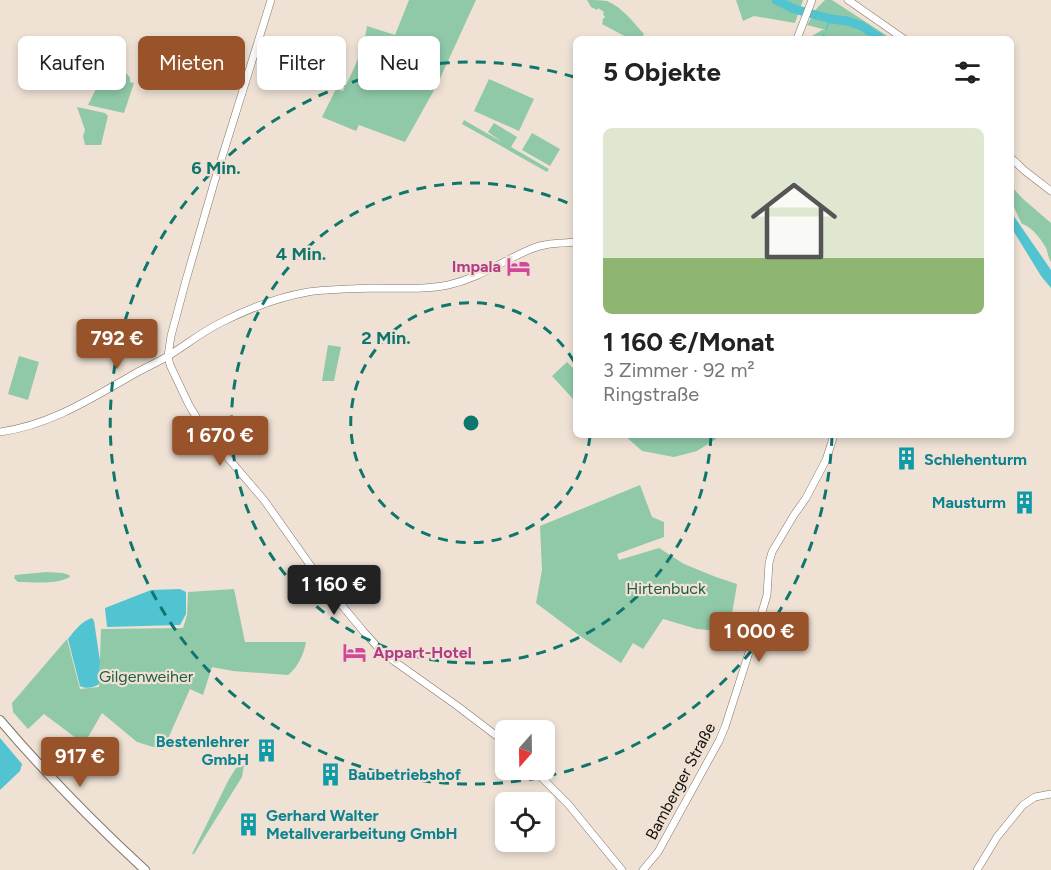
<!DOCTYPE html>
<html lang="de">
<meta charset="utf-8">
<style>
body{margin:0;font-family:Figtree,sans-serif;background:#f6f6f6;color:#222;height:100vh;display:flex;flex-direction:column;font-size:22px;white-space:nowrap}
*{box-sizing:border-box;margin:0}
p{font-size:20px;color:#767676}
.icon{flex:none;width:33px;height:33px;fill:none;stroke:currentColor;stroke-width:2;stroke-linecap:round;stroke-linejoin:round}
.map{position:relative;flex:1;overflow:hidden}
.side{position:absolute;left:573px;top:36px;width:441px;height:402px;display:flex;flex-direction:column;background:#fff;border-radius:9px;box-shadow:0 3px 9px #0003}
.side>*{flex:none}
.guide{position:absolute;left:18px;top:36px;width:465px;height:54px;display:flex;gap:12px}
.needle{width:39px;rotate:200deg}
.controls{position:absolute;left:495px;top:720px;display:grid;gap:12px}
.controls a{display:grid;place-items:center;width:60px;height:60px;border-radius:9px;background:#fff;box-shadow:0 3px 9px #0003;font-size:30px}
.price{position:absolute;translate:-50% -51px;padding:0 14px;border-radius:6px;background:#99532a;color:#fff;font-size:20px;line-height:39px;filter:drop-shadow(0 2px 3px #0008)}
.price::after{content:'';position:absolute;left:50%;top:36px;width:18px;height:14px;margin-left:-9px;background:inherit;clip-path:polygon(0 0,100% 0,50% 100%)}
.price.current{background:#222;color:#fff}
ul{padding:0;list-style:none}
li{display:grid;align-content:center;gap:12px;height:318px;padding:0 30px}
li+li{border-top:2px solid #e0e0e0}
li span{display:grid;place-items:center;height:186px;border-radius:9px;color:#555}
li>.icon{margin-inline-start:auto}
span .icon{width:108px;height:108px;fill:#fffc;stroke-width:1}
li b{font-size:26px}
h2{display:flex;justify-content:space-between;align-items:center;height:72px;padding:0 30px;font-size:26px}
.pill{padding:0 21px;border-radius:9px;background:#fff;box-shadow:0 3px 9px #0003;font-size:21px;line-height:54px}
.pill.current{background:#99532a;color:#fff}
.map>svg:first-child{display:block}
.green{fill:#8fc9a8}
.water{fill:#51c3d1}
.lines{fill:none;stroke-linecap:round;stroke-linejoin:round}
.stream{stroke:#51c3d1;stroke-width:1.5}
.river{stroke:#51c3d1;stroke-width:9}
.tertiary-casing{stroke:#807468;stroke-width:8}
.secondary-casing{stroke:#807468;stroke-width:10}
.tertiary{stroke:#fff;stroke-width:7}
.secondary{stroke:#fff;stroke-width:8}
.ring{fill:none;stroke:#0f766e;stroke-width:3;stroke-dasharray:10 8}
.labels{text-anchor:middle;stroke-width:4.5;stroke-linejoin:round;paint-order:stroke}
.hotel-label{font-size:16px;font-weight:bold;fill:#b23c85;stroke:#efe2d5;text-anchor:end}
.culture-label{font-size:16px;font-weight:bold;fill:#0d838f;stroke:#efe2d5;text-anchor:start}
.park-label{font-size:16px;fill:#215e41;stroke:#efe2d5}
.street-label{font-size:16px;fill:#17120e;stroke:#efe2d5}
.centre{fill:#0f766e;stroke:#efe2d5;stroke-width:3}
.ring-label{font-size:18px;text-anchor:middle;font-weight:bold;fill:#0f766e;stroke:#efe2d5;stroke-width:4.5;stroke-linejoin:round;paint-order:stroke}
</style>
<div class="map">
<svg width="1051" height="870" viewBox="0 0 1051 870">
<rect width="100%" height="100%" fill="#efe2d5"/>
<path class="green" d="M409,0H476L437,85L405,142L359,125L356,131L322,117L336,89L343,91C354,69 364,49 367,26L395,35Z
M587,0C594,0 601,0 607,1C622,7 633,22 644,34L641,39H630L602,24L603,21L602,20L605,17L603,14L604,12L598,8L597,10L591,7Z
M736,0H803L795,23L754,16L743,21Z
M825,0H832L892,39H807L822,30H826L807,25L817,8Z
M113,70L127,74L130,78V82L134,83L124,113L88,105L97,87L106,89Z
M489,79L534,99L519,131L474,111Z
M77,107L105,113L108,116L101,145H85L83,136L85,130Z
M464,120L502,142L488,132L494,123L517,137L511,147L549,169L547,172L462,124Z
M532,133L560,149L550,166L522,150Z
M1011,189H1014L1022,198L1051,223V262C1048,257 1048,253 1046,248C1042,240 1031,226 1022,224C1016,212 1011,203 1011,189Z
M328,345L341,347L334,381H322Z
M19,356L39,362L28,400L8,394Z
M567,362L576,371V398L574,400L552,376Z
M624,435H722L697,451L674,457L642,451Z
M640,485L652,517L664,522V537L617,554L619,560L659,548L684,564L716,577L737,584L729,632L697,629L663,619L643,649L633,643L621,663L580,636L536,603L542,570L540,526Z
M46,572L63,573L69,575L70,577C55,585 34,582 18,582L14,578L15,575Z
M234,589L245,642H306C304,654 298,667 288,675L233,671L212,667L203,695L190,689L163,750L137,742L102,713L84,744L44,714L28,729L13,712L12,703L67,639L80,689L99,687L101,629L183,628L187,615L188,592Z
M244,765L242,777L194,854H192L228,781L236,768Z"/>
<path class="water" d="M1011,212L1051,270V288L1041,276L1011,227Z
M180,589L186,592V614L180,625L107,627L105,608L151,590Z
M92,618L94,621L100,661L99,684C94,688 85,689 80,686L68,639C75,630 82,621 92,618Z
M0,738L22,764L20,771L0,790Z"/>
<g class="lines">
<path class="stream" d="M826,29L831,19
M822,39L824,34"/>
<path class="river" d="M776,0L794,9L831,19L847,21L862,26L881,39"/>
<defs>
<path id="tertiary" d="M271,0L214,183L186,280L171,336L168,356L170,365L189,405L204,430L264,500L320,579L364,632L384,654L456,705L506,743
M848,0L904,39
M797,39L812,0
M1011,158L1025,171L1051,191
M0,432C51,425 92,398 136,373C147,367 158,362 168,356C186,345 203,331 222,322C248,309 279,297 308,292C329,289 350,289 371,288C397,288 423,290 448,285C480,278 502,261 531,249C545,243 561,243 576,242
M534,770L568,804L622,870
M643,870L658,852L719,741L725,727L762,612L767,595L769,563L772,552L794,515L806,498L826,460L834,435
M977,870L997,837L1023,805L1035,797L1051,794"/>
<path id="secondary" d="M0,720C45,773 94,823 145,870"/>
</defs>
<use href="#tertiary" class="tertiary-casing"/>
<use href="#secondary" class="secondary-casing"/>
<use href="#tertiary" class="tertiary"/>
<use href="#secondary" class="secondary"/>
</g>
<g class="ring">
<path d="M590 436A120 120 0 1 1 576 365"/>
<path d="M711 436A240 240 0 1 1 574 206"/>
<path d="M832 436A361 361 0 1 1 574 77"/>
</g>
<defs>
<symbol id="hotel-bare" viewBox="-9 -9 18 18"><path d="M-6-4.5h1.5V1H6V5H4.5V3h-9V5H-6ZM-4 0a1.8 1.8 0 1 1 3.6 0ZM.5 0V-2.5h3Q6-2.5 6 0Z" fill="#d1479c" stroke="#efe2d5" stroke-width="2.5" paint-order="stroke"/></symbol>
<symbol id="building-bare" viewBox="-9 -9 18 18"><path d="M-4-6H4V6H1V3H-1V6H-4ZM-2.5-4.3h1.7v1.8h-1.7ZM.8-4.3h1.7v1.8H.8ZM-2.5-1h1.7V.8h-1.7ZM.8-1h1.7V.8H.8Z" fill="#0f9aa8" stroke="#efe2d5" stroke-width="2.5" paint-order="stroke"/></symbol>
</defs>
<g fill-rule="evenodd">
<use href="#hotel-bare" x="502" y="250" width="33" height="33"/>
<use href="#building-bare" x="890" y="442" width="33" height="33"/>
<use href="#building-bare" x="1008" y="486" width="33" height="33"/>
<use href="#hotel-bare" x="338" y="636" width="33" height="33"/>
<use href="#building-bare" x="250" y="734" width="33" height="33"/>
<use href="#building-bare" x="314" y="758" width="33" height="33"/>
<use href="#building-bare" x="232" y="808" width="33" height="33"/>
</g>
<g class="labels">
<g class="hotel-label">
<text x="501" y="272">Impala</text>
<text x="373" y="658" text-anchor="start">Appart-Hotel</text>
</g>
<g class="culture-label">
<text x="924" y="465">Schlehenturm</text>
<text x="1006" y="508" text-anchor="end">Mausturm</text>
<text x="249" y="747" text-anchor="end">Bestenlehrer<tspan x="249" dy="18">GmbH</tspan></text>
<text x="348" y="780">Baubetriebshof</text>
<text x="266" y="821">Gerhard Walter<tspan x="266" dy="18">Metallverarbeitung GmbH</tspan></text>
</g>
<g class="park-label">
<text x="666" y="594">Hirtenbuck</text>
<text x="146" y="682">Gilgenweiher</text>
</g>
<g class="street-label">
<text transform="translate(680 781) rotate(-62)" y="6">Bamberger Straße</text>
</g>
</g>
<circle cx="471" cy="423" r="9" class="centre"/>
<g class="ring-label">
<text x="216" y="174">6 Min.</text>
<text x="301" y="260">4 Min.</text>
<text x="386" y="344">2 Min.</text>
</g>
</svg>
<div class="controls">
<a><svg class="needle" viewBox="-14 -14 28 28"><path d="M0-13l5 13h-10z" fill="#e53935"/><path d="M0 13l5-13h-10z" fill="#767676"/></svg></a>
<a><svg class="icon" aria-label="locate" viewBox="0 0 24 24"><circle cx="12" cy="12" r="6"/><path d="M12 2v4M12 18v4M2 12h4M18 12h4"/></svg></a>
</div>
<b class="price" style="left:117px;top:370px">792 €</b>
<b class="price" style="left:220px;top:467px">1 670 €</b>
<b class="price current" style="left:334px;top:616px">1 160 €</b>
<b class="price" style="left:759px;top:663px">1 000 €</b>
<b class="price" style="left:80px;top:788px">917 €</b>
<div class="guide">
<a class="pill">Kaufen</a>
<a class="pill current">Mieten</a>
<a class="pill">Filter</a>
<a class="pill">Neu</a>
</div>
<section class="side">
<h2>5 Objekte<svg class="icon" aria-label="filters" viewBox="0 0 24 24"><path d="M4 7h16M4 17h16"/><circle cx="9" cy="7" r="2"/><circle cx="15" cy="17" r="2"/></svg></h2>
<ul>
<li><span style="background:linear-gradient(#dfe7d0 70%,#8fb573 0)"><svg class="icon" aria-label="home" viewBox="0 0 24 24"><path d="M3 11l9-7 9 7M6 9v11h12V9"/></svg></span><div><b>1 160 €/Monat</b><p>3 Zimmer · 92 m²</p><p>Ringstraße</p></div></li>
</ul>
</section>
</div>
